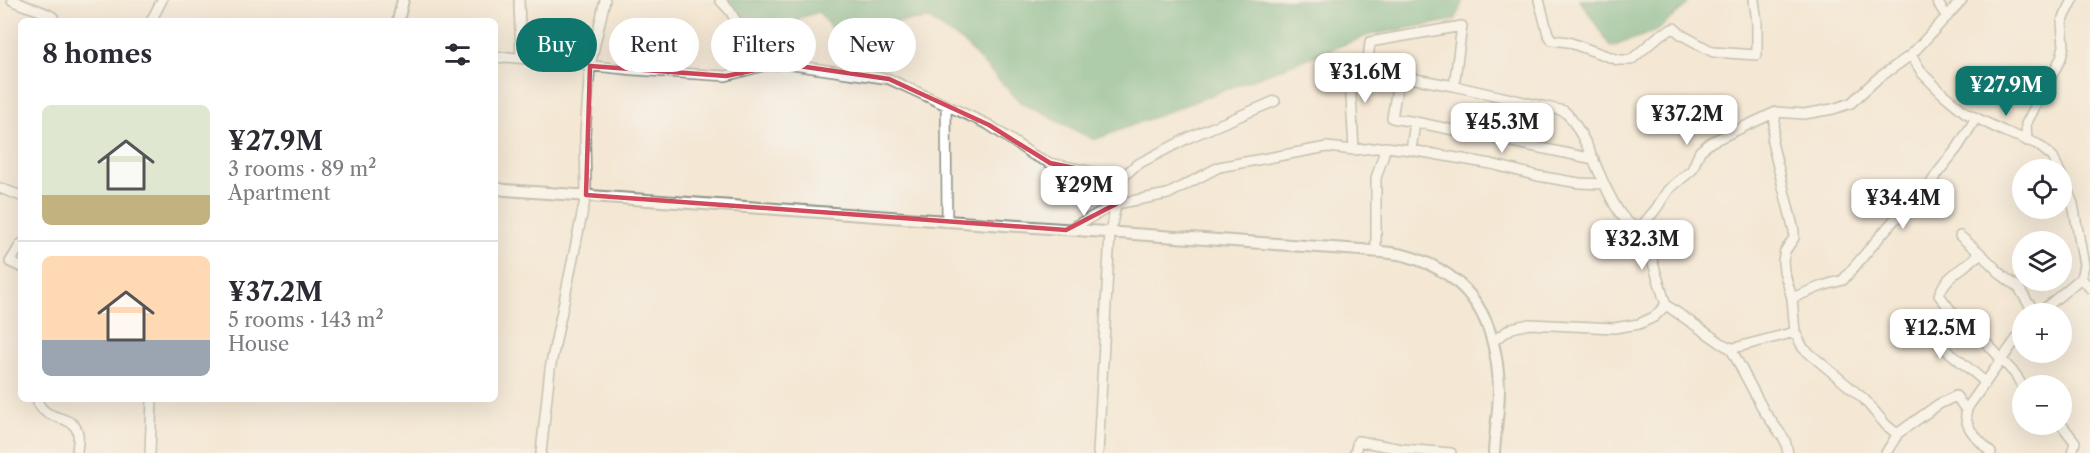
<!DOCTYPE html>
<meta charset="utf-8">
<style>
body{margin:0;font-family:"Libre Caslon Text",serif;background:#f2f2f3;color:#2b2b33;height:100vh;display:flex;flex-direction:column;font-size:22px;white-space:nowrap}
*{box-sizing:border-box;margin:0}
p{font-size:20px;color:#7c7c81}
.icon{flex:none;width:33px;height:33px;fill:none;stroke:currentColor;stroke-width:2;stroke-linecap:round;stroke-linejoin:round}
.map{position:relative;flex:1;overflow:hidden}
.panel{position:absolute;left:18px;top:18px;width:480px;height:384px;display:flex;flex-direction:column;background:#fff;border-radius:9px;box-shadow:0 6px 24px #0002}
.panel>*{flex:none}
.top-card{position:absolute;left:516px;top:18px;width:570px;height:54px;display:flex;gap:12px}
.tools{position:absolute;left:2012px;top:159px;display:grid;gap:12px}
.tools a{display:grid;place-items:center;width:60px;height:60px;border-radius:50%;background:#fff;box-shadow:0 6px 24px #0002;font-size:30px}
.price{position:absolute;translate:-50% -51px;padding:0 14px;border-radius:12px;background:#fff;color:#222;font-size:20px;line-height:39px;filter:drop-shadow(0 2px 3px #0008)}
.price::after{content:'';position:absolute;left:50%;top:36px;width:18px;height:14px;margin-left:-9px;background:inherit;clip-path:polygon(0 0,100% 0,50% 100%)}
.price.current{background:#0f766e;color:#fff}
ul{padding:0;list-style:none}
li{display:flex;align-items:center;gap:18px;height:150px;padding:0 24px}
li+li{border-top:2px solid #e1e1e2}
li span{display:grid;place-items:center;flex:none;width:168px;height:120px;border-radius:9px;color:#555}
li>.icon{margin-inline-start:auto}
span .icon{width:72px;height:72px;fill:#fffc;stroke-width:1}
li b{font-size:26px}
h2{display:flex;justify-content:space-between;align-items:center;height:72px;padding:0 24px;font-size:26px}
.tag{padding:0 21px;border-radius:27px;background:#fff;box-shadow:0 6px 24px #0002;font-size:21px;line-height:54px}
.tag.current{background:#0f766e;color:#fff}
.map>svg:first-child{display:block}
.forest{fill:#5cac78;stroke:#3e7456;stroke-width:1.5}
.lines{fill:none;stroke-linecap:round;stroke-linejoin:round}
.minor-casing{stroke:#8a9284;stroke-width:12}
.tertiary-casing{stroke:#8a9284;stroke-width:14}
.minor{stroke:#fff;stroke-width:9}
.tertiary{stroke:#fff;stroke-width:10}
.marked{fill:none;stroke:#d1495b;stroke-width:4.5;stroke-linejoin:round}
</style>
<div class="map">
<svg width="2090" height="453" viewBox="0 0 2090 453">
<rect width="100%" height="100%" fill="#f6f6f2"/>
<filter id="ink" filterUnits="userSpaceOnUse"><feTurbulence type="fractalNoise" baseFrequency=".0167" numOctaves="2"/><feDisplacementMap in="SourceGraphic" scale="12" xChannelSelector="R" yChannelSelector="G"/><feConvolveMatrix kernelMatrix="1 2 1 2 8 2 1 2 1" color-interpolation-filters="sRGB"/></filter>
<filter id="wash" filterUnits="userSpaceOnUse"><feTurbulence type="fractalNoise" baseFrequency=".008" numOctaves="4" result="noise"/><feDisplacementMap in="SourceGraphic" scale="24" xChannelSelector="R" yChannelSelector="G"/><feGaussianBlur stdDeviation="1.35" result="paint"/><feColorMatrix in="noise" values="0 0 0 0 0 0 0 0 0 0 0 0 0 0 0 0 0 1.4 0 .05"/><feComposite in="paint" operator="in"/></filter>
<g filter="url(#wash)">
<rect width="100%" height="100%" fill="#f4e7d4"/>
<path class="forest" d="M724,0H1463L1455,20L1369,35L1094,140L1021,103L963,42L929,19L897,22L887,68L856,42L838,37L819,12L799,18L782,58L766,60Z
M1580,0H1684L1688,4L1656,31L1611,47Z"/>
</g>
<g filter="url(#ink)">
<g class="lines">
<defs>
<path id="minor" d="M12,0C26,8 39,8 53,17L54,21
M519,0L521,58
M720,0L730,11L763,66
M1539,0L1548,34L1552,40L1568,42L1618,60H1631L1660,35L1674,28L1682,35L1713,52L1757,55V22L1754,0
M1936,0L1947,17
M151,21L162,0
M1911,55L1923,74L1943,94L1966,113L2003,131L2037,144L2053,157L2059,170
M495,58L507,57L633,70L726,76L763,66L785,64L889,79L989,125L1033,155L1050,163L1122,178L1110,233L1098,453
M1349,61L1354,150
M1399,76L1367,69L1370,42L1462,26L1454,86
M946,105L947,222
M1776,112L1772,142L1794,231V238L1785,251L1783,261L1784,271L1792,298L1795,332L1803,348L1864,399L1886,425L1897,434L1939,404L1956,396L1966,410
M1415,122L1594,159
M2027,141L2026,124L2061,58L2064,46L2062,22L2073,0
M1411,150L1415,122L1392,118L1399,76L1454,86L1564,111C1579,123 1596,165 1604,184
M1122,178L1136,165L1190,137L1275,101
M0,188L21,196
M1639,229L1656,209L1668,190L1692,170L1700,151L1711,142L1776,112L1804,114L1833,109L1851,103L1877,79L1911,55L1962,0
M1067,230L1116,204L1168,194L1219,167L1327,147L1354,150L1386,147L1411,150L1491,164L1538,176L1579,183L1604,184C1613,201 1620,221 1639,229L1653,263L1666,305L1721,343L1728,347L1734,348L1795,332
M1960,236L1980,253
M21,244L10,262L21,267
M1376,252V178L1386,147
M2081,278L2090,288
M1792,298L1822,286L1843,280L1894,220L1918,205L1936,175L1958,147L1976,118
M2038,314L2081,278L2084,265L2073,204L2061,174
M1913,321C1936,343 1961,361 1985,382
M1493,341L1512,328L1529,324L1614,328L1639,324L1654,317L1666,305
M1730,347L1764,411L1785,440L1788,453
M2022,386L2016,375L1981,337L1963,326L1939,295C1946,274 1965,269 1980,253L2003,276L2019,288L2028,303L2038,313
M37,399C43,423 75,413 78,434C79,440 77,447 77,453
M2061,424L2075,442L2072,453
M150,453L152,399
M541,453L550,369L586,195L585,134L590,66L605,0
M1355,453L1358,441L1402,449L1451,453
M1886,453L1899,432
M1991,453C1980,440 1959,425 1968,407L2022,331"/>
<path id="tertiary" d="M398,21L403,0
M495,188L505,190L1361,250C1376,252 1392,252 1407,256C1473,275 1497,323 1499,389C1499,410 1495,432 1494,453"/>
</defs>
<use href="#minor" class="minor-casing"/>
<use href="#tertiary" class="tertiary-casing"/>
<use href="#minor" class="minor"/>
<use href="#tertiary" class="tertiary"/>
</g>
</g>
<path d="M0 0H2090V453H0ZM785,64L889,79L989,125L1050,163L1122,178L1116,204L1066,230L586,195L590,66L726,76Z" fill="#f4e7d4" fill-opacity=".55" fill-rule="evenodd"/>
<path class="marked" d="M785,64L889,79L989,125L1050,163L1122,178L1116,204L1066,230L586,195L590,66L726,76Z"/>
</svg>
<div class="tools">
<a><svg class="icon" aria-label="locate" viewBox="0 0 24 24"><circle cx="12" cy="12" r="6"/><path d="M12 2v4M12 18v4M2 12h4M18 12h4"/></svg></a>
<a><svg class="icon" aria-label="layers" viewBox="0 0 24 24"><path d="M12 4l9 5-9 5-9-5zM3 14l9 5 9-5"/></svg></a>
<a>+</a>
<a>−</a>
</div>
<b class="price" style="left:1365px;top:104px">¥31.6M</b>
<b class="price current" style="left:2006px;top:117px">¥27.9M</b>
<b class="price" style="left:1687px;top:146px">¥37.2M</b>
<b class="price" style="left:1502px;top:154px">¥45.3M</b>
<b class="price" style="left:1084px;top:217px">¥29M</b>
<b class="price" style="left:1903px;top:230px">¥34.4M</b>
<b class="price" style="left:1642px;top:271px">¥32.3M</b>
<b class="price" style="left:1940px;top:360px">¥12.5M</b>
<div class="top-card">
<a class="tag current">Buy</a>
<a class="tag">Rent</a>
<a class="tag">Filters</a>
<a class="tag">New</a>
</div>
<section class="panel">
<h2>8 homes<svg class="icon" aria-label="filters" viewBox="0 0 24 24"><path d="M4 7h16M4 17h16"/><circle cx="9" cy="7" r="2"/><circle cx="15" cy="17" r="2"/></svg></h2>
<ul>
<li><span style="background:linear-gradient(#dfe7d0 75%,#c2b280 0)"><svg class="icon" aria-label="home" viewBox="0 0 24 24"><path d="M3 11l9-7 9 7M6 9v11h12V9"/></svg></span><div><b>¥27.9M</b><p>3 rooms · 89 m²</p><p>Apartment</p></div></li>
<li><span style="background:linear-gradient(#ffd9b3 70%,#9aa5b1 0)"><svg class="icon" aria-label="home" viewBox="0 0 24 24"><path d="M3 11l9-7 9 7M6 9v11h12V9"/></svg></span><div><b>¥37.2M</b><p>5 rooms · 143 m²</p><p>House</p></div></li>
</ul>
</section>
</div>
